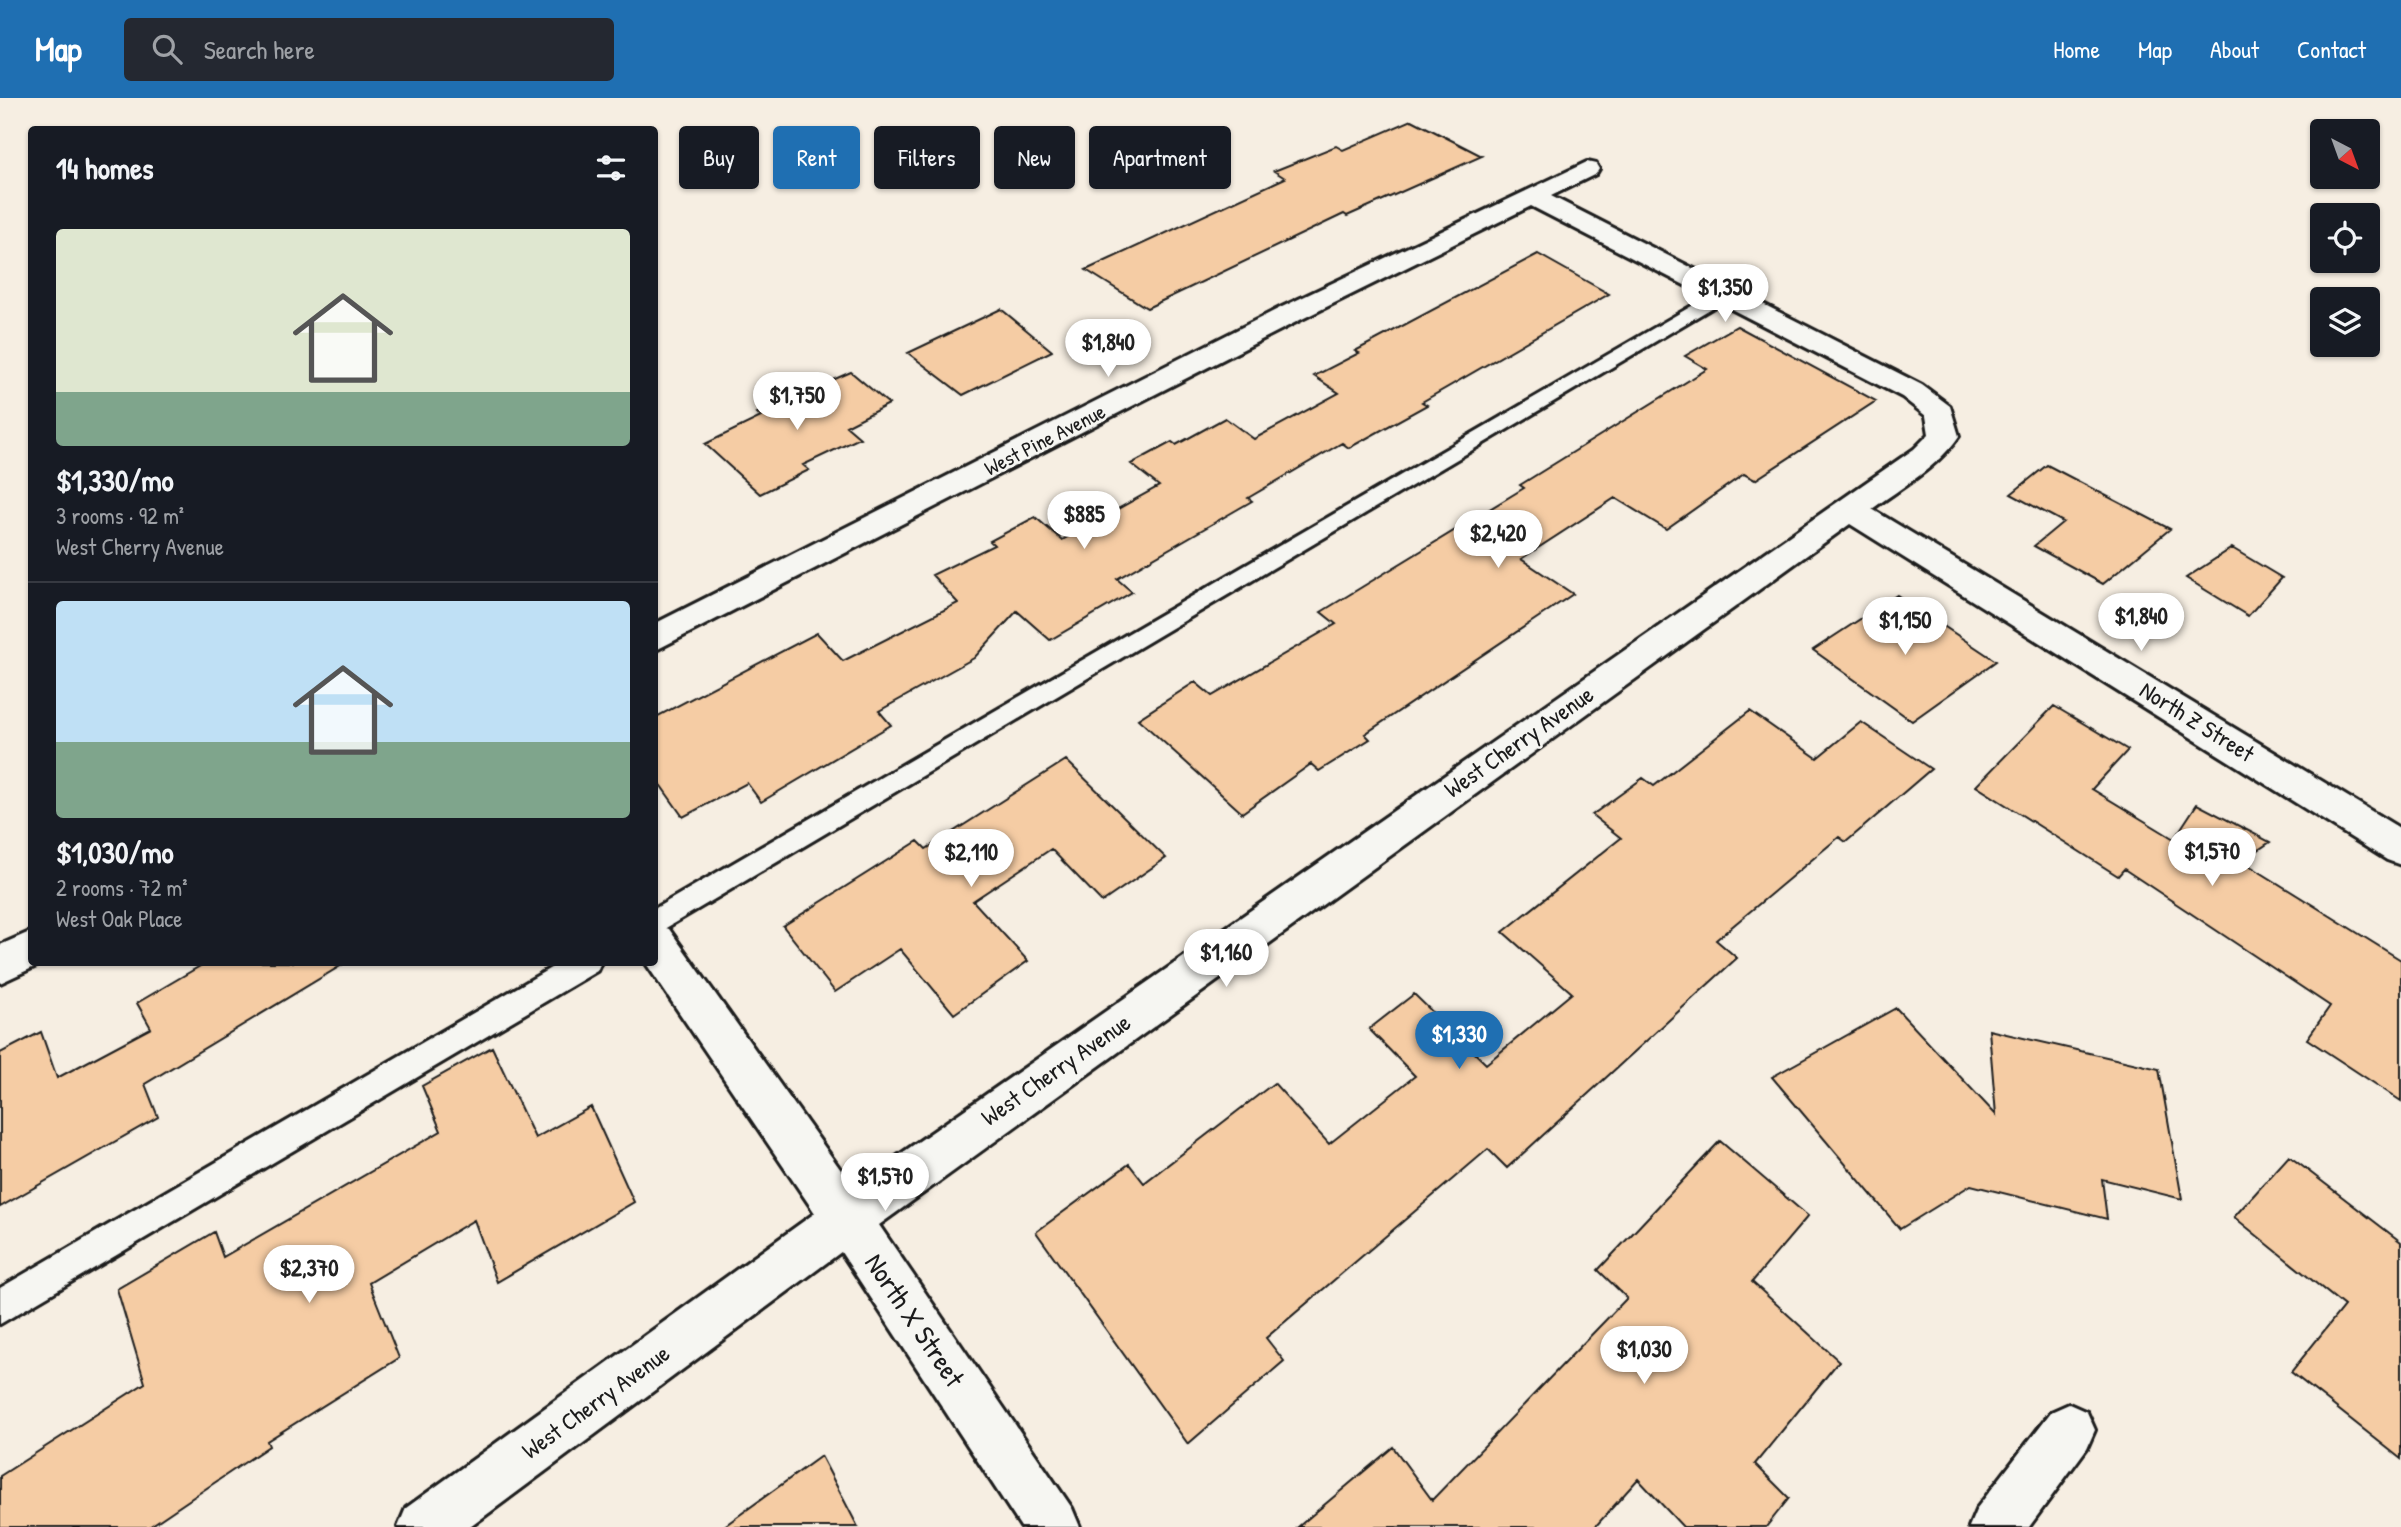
<!DOCTYPE html>
<meta charset="utf-8">
<style>
body{margin:0;font-family:"Patrick Hand",sans-serif;background:#242831;color:#f1f3f6;height:100vh;display:flex;flex-direction:column;font-size:26px;white-space:nowrap}
*{box-sizing:border-box;margin:0}
p{font-size:23px;color:#9ea1a6}
.icon{flex:none;width:38px;height:38px;fill:none;stroke:currentColor;stroke-width:2;stroke-linecap:round;stroke-linejoin:round}
.map{position:relative;flex:1;overflow:hidden}
.details{position:absolute;left:28px;top:28px;width:630px;height:840px;display:flex;flex-direction:column;background:#171b24;border-radius:7px;box-shadow:0 2px 5px #0004}
.details>*{flex:none}
.banner{position:absolute;left:679px;top:28px;width:665px;height:63px;display:flex;gap:14px}
.needle{width:46px;rotate:139deg}
.fabs{position:absolute;left:2310px;top:21px;display:grid;gap:14px}
.fabs a{display:grid;place-items:center;width:70px;height:70px;border-radius:7px;background:#171b24;box-shadow:0 2px 5px #0004;font-size:35px}
.price{position:absolute;translate:-50% -60px;padding:0 16px;border-radius:24px;background:#fff;color:#222;font-size:23px;line-height:46px;filter:drop-shadow(0 2px 4px #0008)}
.price::after{content:'';position:absolute;left:50%;top:42px;width:21px;height:16px;margin-left:-10px;background:inherit;clip-path:polygon(0 0,100% 0,50% 100%)}
.price.on{background:#1f6fb2;color:#fff}
ul{padding:0;list-style:none}
li{display:grid;align-content:center;gap:14px;height:371px;padding:0 28px}
li+li{border-top:2px solid #363941}
li span{display:grid;place-items:center;height:217px;border-radius:7px;color:#555}
li>.icon{margin-inline-start:auto}
span .icon{width:126px;height:126px;fill:#fffc;stroke-width:1}
li b{font-size:30px}
h2{display:flex;justify-content:space-between;align-items:center;height:84px;padding:0 28px;font-size:30px}
.tag{padding:0 24px;border-radius:7px;background:#171b24;box-shadow:0 2px 5px #0004;font-size:24px;line-height:63px}
.tag.on{background:#1f6fb2;color:#fff}
header{display:flex;align-items:center;gap:42px;box-sizing:border-box;height:98px;padding:0 35px;background:#1f6fb2;color:#fff}
header strong{font-size:33px}
nav{display:flex;gap:38px;margin-inline-start:auto;font-size:24px}
.search{width:490px;height:63px;background:#242831;display:flex;align-items:center;gap:18px;box-sizing:border-box;padding:0 24px;border-radius:7px;color:#9ea1a6;font-size:26px}
.map>svg:first-child{display:block}
.building{fill:#f5cca4;stroke:#1c1c1c;stroke-width:2}
.lines{fill:none;stroke-linecap:round;stroke-linejoin:round}
.service-casing{stroke:#1c1c1c;stroke-width:6}
.minor-casing{stroke:#1c1c1c;stroke-width:6}
.service{fill:#f6f6f2;fill-rule:evenodd}
.minor{fill:#f6f6f2;fill-rule:evenodd}
.labels{text-anchor:middle;stroke-width:5;stroke-linejoin:round;paint-order:stroke}
.far-street-label{font-size:21px;fill:#1c1c1c;stroke:#f6f6f2}
.street-label{font-size:24px;fill:#1c1c1c;stroke:#f6f6f2}
.near-street-label{font-size:28px;fill:#1c1c1c;stroke:#f6f6f2}
</style>
<header>
<strong>Map</strong>
<div class="search"><svg class="icon" aria-label="search" viewBox="0 0 24 24"><circle cx="10" cy="10" r="6"/><path d="M15 15l6 6"/></svg>Search here</div>
<nav><a>Home</a><a>Map</a><a>About</a><a>Contact</a></nav>
</header>
<div class="map">
<svg width="2401" height="1429" viewBox="0 0 2401 1429">
<rect width="100%" height="100%" fill="#f6eee2"/>
<filter id="ink" filterUnits="userSpaceOnUse"><feTurbulence type="fractalNoise" baseFrequency=".0143" numOctaves="2"/><feDisplacementMap in="SourceGraphic" scale="14" xChannelSelector="R" yChannelSelector="G"/><feConvolveMatrix kernelMatrix="1 2 1 2 8 2 1 2 1" color-interpolation-filters="sRGB"/></filter>
<g filter="url(#ink)">
<path class="building" d="M1412,22L1482,58L1347,118L1344,116L1147,210L1086,172L1285,80L1274,73L1336,48L1343,52Z
M1538,156L1609,196L1422,304L1427,307L1349,350L1342,345L1248,400L1252,403L1117,481L1132,494L1050,542L1017,513L974,560L879,613L891,627L761,704L747,685L683,719L654,678V620L817,535L843,563L958,505L932,477L994,447L990,443L1035,419L1062,442L1159,388L1131,366L1172,344L1176,347L1225,320L1254,341L1339,295L1314,278L1359,255L1355,253Z
M1001,211L1052,253L963,297L908,255Z
M1737,228L1876,303L1755,382L1744,376L1666,431L1615,400L1521,461L1573,496L1365,636L1370,641L1319,673L1311,666L1242,715L1138,621L1195,584L1212,598L1336,526L1321,514L1524,390L1520,387L1707,271L1685,258Z
M851,274L889,306L846,328L860,340L803,367L809,372L760,396L705,346L761,319L757,315Z
M2047,367L2170,431L2103,486L2034,448L2063,424L2011,396Z
M2232,450L2282,480L2248,518L2186,480Z
M1897,497L1996,563L1912,623L1813,552Z
M2054,608L2128,652L2092,691L2174,741L2197,706L2270,744L2242,763L2401,862V1003L2307,941L2330,908L2124,771L2118,778L1976,688Z
M1750,613L1817,660L1861,624L1931,671L1846,744L1839,739L1716,842L1737,860L1507,1070L1488,1051L1266,1240L1284,1263L1188,1346L1036,1134L1129,1066L1144,1085L1274,985L1329,1046L1415,978L1369,931L1414,896L1486,966L1572,895L1503,834L1621,740L1592,717L1643,680L1654,688Z
M1066,662L1166,760L1102,804L1051,751L973,803L1028,863L954,916L900,851L835,894L783,828L918,743L926,751Z
M207,864H347L145,986L158,1019L0,1109V955L41,934L57,980L151,930L137,905Z
M1896,910L1996,1017L1989,932L2159,971L2182,1101L2102,1081L2107,1121L1971,1087L1900,1131L1772,979Z
M492,949L535,1040L591,1009L634,1104L497,1184L474,1122L369,1185L399,1260L267,1343L269,1348L149,1429H0V1378L145,1285L117,1191L214,1134L223,1159L441,1033L422,988Z
M1720,1043L1808,1118L1752,1184L1839,1263L1755,1366L1789,1400L1766,1429H1683L1638,1381L1595,1429H1298L1393,1349L1432,1402L1627,1200L1598,1172Z
M2289,1058L2401,1144V1361L2291,1274L2344,1208L2234,1119Z
M821,1358L858,1429H723Z"/>
<g class="lines">
<defs>
<path id="service" d="M1721,191L1730,197L1727,201L654,837V811Z
M561,864H601L597,873L0,1226V1190Z"/>
<path id="minor" d="M1587,64L1596,66L1599,71L1596,76L1551,98L1922,287L1950,308L1959,338C1938,369 1902,389 1872,411L2401,731V767L2387,762L1850,426L879,1127L1072,1410L1080,1429H1021L841,1154L470,1429H398L406,1410L815,1115L645,864H654V826L669,831L853,1089L1914,351L1929,336L1926,318L1902,299L1531,108L1302,221L654,553V526L1282,209Z
M32,833V864H45L0,885V847Z
M2069,1306L2087,1314L2095,1332L2087,1350L2029,1429H1969L1977,1410L2051,1314Z"/>
</defs>
<use href="#service" class="service-casing"/>
<use href="#minor" class="minor-casing"/>
<use href="#service" class="service"/>
<use href="#minor" class="minor"/>
</g>
</g>
<g class="labels">
<g class="far-street-label">
<text transform="translate(1045 342) rotate(-27)" y="7">West Pine Avenue</text>
</g>
<g class="street-label">
<text transform="translate(2197 624) rotate(32)" y="8">North Z Street</text>
<text transform="translate(1519 644) rotate(-35)" y="8">West Cherry Avenue</text>
<text transform="translate(1056 972) rotate(-35)" y="8">West Cherry Avenue</text>
<text transform="translate(596 1304) rotate(-36)" y="8">West Cherry Avenue</text>
</g>
<g class="near-street-label">
<text transform="translate(915 1222) rotate(56)" y="10">North X Street</text>
</g>
</g>
</svg>
<div class="fabs">
<a><svg class="needle" viewBox="-14 -14 28 28"><path d="M0-13l5 13h-10z" fill="#e53935"/><path d="M0 13l5-13h-10z" fill="#9ea1a6"/></svg></a>
<a><svg class="icon" aria-label="locate" viewBox="0 0 24 24"><circle cx="12" cy="12" r="6"/><path d="M12 2v4M12 18v4M2 12h4M18 12h4"/></svg></a>
<a><svg class="icon" aria-label="layers" viewBox="0 0 24 24"><path d="M12 4l9 5-9 5-9-5zM3 14l9 5 9-5"/></svg></a>
</div>
<b class="price" style="left:1725px;top:226px">$1,350</b>
<b class="price" style="left:1108px;top:281px">$1,840</b>
<b class="price" style="left:797px;top:334px">$1,750</b>
<b class="price" style="left:1084px;top:453px">$885</b>
<b class="price" style="left:1498px;top:472px">$2,420</b>
<b class="price" style="left:2141px;top:555px">$1,840</b>
<b class="price" style="left:1905px;top:559px">$1,150</b>
<b class="price" style="left:2212px;top:790px">$1,570</b>
<b class="price" style="left:971px;top:791px">$2,110</b>
<b class="price" style="left:1226px;top:891px">$1,160</b>
<b class="price on" style="left:1459px;top:973px">$1,330</b>
<b class="price" style="left:885px;top:1115px">$1,570</b>
<b class="price" style="left:309px;top:1207px">$2,370</b>
<b class="price" style="left:1644px;top:1288px">$1,030</b>
<div class="banner">
<a class="tag">Buy</a>
<a class="tag on">Rent</a>
<a class="tag">Filters</a>
<a class="tag">New</a>
<a class="tag">Apartment</a>
</div>
<section class="details">
<h2>14 homes<svg class="icon" aria-label="filters" viewBox="0 0 24 24"><path d="M4 7h16M4 17h16"/><circle cx="9" cy="7" r="2"/><circle cx="15" cy="17" r="2"/></svg></h2>
<ul>
<li><span style="background:linear-gradient(#dfe7d0 75%,#7fa58c 0)"><svg class="icon" aria-label="home" viewBox="0 0 24 24"><path d="M3 11l9-7 9 7M6 9v11h12V9"/></svg></span><div><b>$1,330/mo</b><p>3 rooms · 92 m²</p><p>West Cherry Avenue</p></div></li>
<li><span style="background:linear-gradient(#bfe0f5 65%,#7fa58c 0)"><svg class="icon" aria-label="home" viewBox="0 0 24 24"><path d="M3 11l9-7 9 7M6 9v11h12V9"/></svg></span><div><b>$1,030/mo</b><p>2 rooms · 72 m²</p><p>West Oak Place</p></div></li>
</ul>
</section>
</div>
